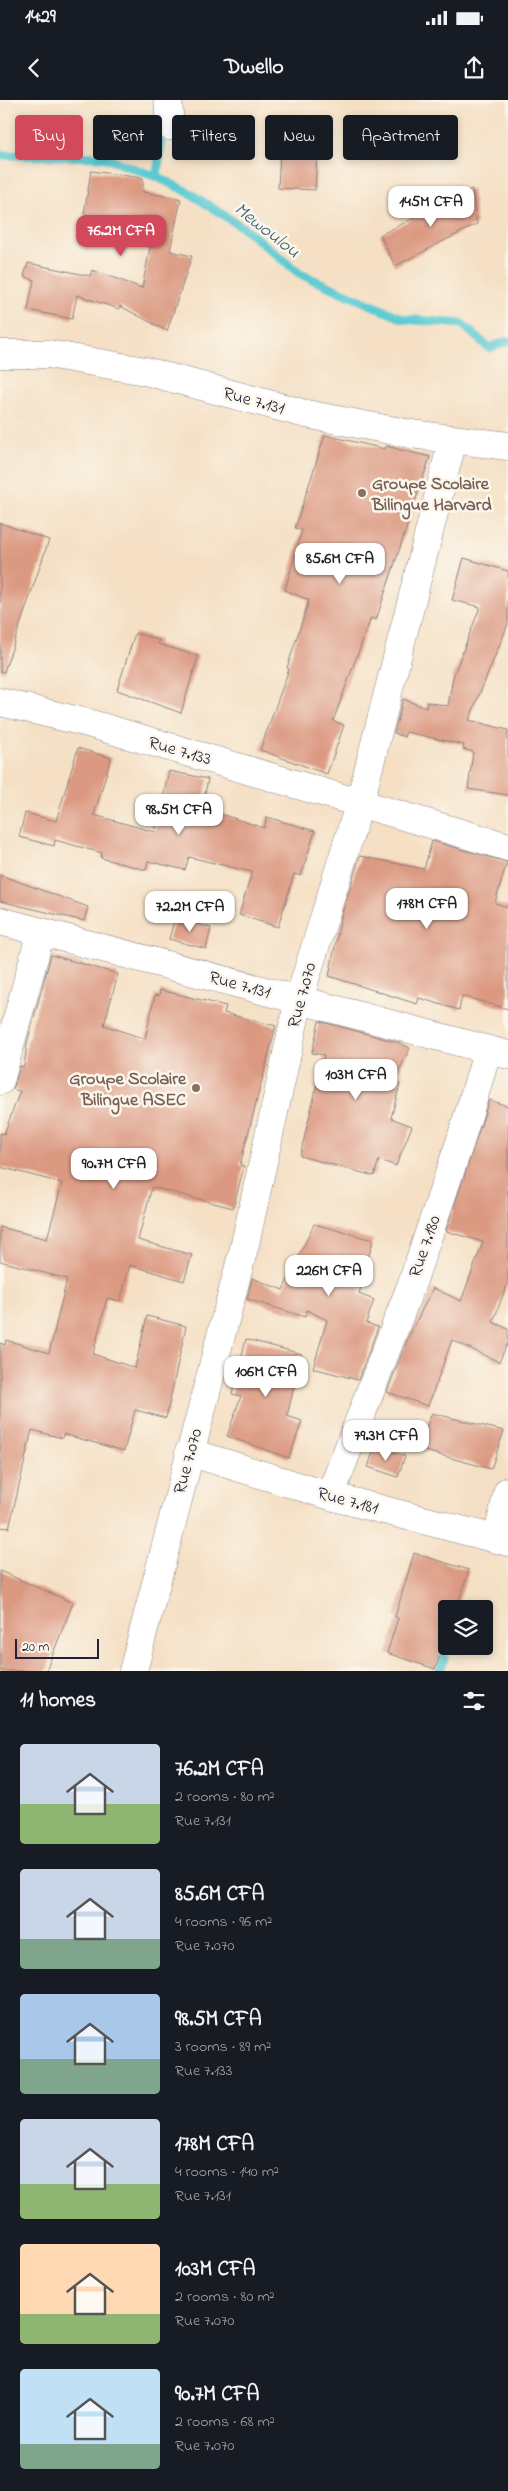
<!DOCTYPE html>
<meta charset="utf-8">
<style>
body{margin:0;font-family:"Indie Flower",sans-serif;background:#20242c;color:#f1f3f6;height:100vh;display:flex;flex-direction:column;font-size:19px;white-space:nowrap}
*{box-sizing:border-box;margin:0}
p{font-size:16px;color:#9ea1a6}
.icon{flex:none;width:28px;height:28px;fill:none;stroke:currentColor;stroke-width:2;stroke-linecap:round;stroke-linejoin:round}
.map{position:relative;height:1571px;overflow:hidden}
.sheet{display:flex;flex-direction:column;background:#171b24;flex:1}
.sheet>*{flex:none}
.hud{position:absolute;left:15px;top:15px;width:479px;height:45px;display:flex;gap:10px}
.fabs{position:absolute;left:438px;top:1500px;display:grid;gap:10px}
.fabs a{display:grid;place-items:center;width:55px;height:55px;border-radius:5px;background:#171b24;box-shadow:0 2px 8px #0003;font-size:25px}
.scale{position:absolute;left:15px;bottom:12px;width:84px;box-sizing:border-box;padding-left:5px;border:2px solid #22223b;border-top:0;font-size:14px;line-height:18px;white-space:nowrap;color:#22223b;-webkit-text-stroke:4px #fbf7ec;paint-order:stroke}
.price{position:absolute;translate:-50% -42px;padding:0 11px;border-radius:10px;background:#fff;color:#222;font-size:16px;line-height:32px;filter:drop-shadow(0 1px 2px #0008)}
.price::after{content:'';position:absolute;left:50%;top:30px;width:15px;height:11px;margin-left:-8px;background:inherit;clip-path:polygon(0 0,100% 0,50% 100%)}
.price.current{background:#d1495b;color:#fff}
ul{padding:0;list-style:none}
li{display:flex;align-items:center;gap:15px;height:125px;padding:0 20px}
li span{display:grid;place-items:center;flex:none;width:140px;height:100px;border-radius:5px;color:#555}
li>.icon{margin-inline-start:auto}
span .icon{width:60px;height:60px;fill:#fffc;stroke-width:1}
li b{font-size:21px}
h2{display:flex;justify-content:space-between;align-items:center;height:60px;padding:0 20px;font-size:21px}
.tag{padding:0 18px;border-radius:5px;background:#171b24;box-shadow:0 2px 8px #0003;font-size:18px;line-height:45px}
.tag.current{background:#d1495b;color:#fff}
.status{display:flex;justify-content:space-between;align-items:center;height:35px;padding:0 25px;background:#171b24;direction:ltr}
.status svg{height:14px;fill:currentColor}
header{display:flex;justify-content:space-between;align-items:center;height:65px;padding:0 20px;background:#171b24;font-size:22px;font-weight:700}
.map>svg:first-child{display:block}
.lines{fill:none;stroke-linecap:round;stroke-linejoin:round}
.stream{stroke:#5dcad3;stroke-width:9}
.building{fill:#db9981}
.minor-casing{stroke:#8c8180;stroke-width:29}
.minor{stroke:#fff;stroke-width:28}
.education-dot{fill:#8d6e63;stroke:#fbf7ec;stroke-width:2}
.labels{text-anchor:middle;stroke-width:5;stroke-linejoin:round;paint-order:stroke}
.street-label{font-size:18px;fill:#22223b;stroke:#fbf7ec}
.education-label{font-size:18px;font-weight:bold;fill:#785e54;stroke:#fbf7ec;text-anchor:start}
.water-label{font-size:19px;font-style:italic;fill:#375d70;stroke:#fbf7ec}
</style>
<div class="status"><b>14:29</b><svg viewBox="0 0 49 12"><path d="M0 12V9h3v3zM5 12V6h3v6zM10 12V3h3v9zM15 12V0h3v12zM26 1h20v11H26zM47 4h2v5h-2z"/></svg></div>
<header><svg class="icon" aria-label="back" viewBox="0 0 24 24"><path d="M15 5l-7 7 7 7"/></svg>Dwello<svg class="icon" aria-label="share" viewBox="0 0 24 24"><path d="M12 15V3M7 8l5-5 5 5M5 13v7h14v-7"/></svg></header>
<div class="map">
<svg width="508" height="1571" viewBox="0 0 508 1571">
<rect width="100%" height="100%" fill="#fbf7ec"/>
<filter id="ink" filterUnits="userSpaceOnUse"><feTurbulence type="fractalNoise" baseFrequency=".02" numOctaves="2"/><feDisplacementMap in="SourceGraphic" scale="10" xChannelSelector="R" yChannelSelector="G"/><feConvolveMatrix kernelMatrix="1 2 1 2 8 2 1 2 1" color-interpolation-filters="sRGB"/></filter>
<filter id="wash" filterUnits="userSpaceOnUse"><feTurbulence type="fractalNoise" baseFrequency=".0096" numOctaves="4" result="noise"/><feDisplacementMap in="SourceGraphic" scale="20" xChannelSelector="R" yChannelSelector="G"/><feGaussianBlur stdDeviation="1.12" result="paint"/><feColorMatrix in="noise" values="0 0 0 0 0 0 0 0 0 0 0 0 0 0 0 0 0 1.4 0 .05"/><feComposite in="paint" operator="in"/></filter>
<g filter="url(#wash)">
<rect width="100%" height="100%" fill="#f5e0c5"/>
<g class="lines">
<path class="stream" d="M0,55L103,57L157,77L188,92L245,129L300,174L404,219L462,224L489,248L508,241
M157,77L163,24
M440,1571L444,1558"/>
</g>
<g id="blocks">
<path class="building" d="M281,31L318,32L315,90L278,88Z
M91,71L143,78V92L181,99L170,151L192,156L167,231L120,206L119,209L77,195L72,219L28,210L34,180L24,176L28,163L90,176L92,170L142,188L154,127L84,114Z
M472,89L477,124L395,166L380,135Z
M325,335L385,349L386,346L430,357L376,520L371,518L333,621L344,625L327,674L260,650L289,569L287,568L309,500L285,490L302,430L295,428Z
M0,423L49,440L4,572L0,571Z
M464,458L508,471V524L469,620L508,630V695L468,689L473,652L463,649L464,645L406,632L404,637L394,633L403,599L426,608L427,602L448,606L453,577L480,507L452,500Z
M135,533L159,540L158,544L198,556L181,613L117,590Z
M78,648L111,658L94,715L155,732L169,671L208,679L202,708L264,728L267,717L315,731L301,776L294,774L278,827L239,815L252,772L189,757L185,770L148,761L146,770L101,758L102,753L55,740L54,746L19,737L25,713L56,721Z
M432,741L507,762L495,803L508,807V909L462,896L459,910L419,898L417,904L329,876L341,817L360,756L424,769Z
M0,775L88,807L84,821L0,801Z
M175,817L211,828L206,849L169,839Z
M51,855L118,874L104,925L145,939L155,895L159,896L160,890L226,906L224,913L276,926L240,1065L244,1066L233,1108L152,1087L138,1140L192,1155L184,1181L130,1165L120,1201L107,1198L93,1254L135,1268L147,1216L186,1226L166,1318L135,1310L124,1351L63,1334L62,1338L32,1330L9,1428L0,1427V1243L5,1245L6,1240L49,1253L67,1179L0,1161V1127L47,1139L62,1083L0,1067V1033L4,1034L20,991L13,989L20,966L24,967L27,943Z
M319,921L400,943L410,948L394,981L400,984L391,1018L412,1026L396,1066L379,1060L374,1076L300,1056L324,955L312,953Z
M489,1000L508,1006V1182L493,1222L508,1229V1242L499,1262L452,1240L428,1306L387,1292L408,1238L433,1188L461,1201L483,1142L446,1131Z
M314,1124L373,1140L359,1194L374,1200L366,1223L378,1227L358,1280L313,1268L327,1220L307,1210L305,1217L247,1199L252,1178L283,1190Z
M246,1239L302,1254L287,1316L302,1321L289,1358L227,1336L241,1296L232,1294Z
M432,1313L504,1331L491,1369L418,1349Z
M375,1346L405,1356L398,1377L368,1367Z
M414,1453L469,1470L456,1509H446V1538L435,1569L387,1553L398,1518L395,1517Z
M0,1471L73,1503L46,1571H0Z"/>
</g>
</g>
<g filter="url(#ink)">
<use href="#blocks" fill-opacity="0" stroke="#8c8180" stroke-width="1"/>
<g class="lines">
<defs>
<path id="minor" d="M168,0L170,26
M0,254H48L145,271L306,314L411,334L508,346
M0,602L88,623L508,747
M0,821L508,955
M0,981L41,832
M189,1352L330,1396L508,1442
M330,1396L412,1183L460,1042L488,950
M497,1439L508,1391
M133,1571L245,1144L299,899L360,702L453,339"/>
</defs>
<use href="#minor" class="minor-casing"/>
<use href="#minor" class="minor"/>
</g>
</g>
<g class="education-dot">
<circle cx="362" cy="393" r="5"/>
<circle cx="196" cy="988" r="5"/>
</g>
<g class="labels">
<g class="street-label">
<text transform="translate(254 300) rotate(15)" y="6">Rue 7.131</text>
<text transform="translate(180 650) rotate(16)" y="6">Rue 7.133</text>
<text transform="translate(240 884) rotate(15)" y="6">Rue 7.131</text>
<text transform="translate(301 895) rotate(-75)" y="6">Rue 7.070</text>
<text transform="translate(424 1146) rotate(-71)" y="6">Rue 7.180</text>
<text transform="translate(187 1361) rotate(-75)" y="6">Rue 7.070</text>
<text transform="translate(348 1400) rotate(15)" y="6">Rue 7.181</text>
</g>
<g class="education-label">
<text x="372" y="389">Groupe Scolaire<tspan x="372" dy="21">Bilingue Harvard</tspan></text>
<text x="186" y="984" text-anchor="end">Groupe Scolaire<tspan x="186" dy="21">Bilingue ASEC</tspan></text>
</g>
<g class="water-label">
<text transform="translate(268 129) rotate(38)" y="7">Mewoulou</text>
</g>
</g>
</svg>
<div class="fabs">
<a><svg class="icon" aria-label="layers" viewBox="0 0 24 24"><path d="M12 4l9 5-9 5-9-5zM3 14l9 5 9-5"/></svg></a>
</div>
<div class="scale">20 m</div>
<b class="price" style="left:431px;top:128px">145M CFA</b>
<b class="price current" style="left:121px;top:157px">76.2M CFA</b>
<b class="price" style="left:340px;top:485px">85.6M CFA</b>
<b class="price" style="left:179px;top:736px">98.5M CFA</b>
<b class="price" style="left:427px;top:830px">178M CFA</b>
<b class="price" style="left:190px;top:833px">72.2M CFA</b>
<b class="price" style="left:356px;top:1001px">103M CFA</b>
<b class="price" style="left:114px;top:1090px">90.7M CFA</b>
<b class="price" style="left:329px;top:1197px">226M CFA</b>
<b class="price" style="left:266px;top:1298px">106M CFA</b>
<b class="price" style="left:386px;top:1362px">79.3M CFA</b>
<div class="hud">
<a class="tag current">Buy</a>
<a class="tag">Rent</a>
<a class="tag">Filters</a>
<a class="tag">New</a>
<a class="tag">Apartment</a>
</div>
</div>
<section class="sheet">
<h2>11 homes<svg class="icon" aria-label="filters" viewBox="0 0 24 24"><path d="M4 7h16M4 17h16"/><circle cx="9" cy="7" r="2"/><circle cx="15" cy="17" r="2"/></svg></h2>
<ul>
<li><span style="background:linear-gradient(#c9d6e8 60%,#8fb573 0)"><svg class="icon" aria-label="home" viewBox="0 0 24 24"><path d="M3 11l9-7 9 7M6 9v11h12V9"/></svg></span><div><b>76.2M CFA</b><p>2 rooms · 80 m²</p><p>Rue 7.131</p></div></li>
<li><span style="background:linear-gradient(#c9d6e8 70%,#7fa58c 0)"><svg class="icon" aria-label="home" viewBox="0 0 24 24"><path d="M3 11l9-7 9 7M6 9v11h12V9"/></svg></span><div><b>85.6M CFA</b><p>4 rooms · 96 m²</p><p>Rue 7.070</p></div></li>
<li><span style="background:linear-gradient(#a9c7e8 65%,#7fa58c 0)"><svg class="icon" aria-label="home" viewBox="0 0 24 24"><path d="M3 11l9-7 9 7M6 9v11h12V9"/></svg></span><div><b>98.5M CFA</b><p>3 rooms · 89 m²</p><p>Rue 7.133</p></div></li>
<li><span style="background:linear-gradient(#c9d6e8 65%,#8fb573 0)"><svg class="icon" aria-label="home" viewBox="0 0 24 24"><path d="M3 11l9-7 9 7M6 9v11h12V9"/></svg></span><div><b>178M CFA</b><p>4 rooms · 140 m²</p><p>Rue 7.131</p></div></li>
<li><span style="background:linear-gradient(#ffd9b3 70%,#8fb573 0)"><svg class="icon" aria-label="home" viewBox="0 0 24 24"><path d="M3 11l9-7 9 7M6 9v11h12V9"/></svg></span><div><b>103M CFA</b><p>2 rooms · 80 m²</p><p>Rue 7.070</p></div></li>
<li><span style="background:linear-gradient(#bfe0f5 75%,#7fa58c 0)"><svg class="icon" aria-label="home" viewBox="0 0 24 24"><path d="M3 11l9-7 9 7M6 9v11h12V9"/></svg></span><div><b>90.7M CFA</b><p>2 rooms · 68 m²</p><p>Rue 7.070</p></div></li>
</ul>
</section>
